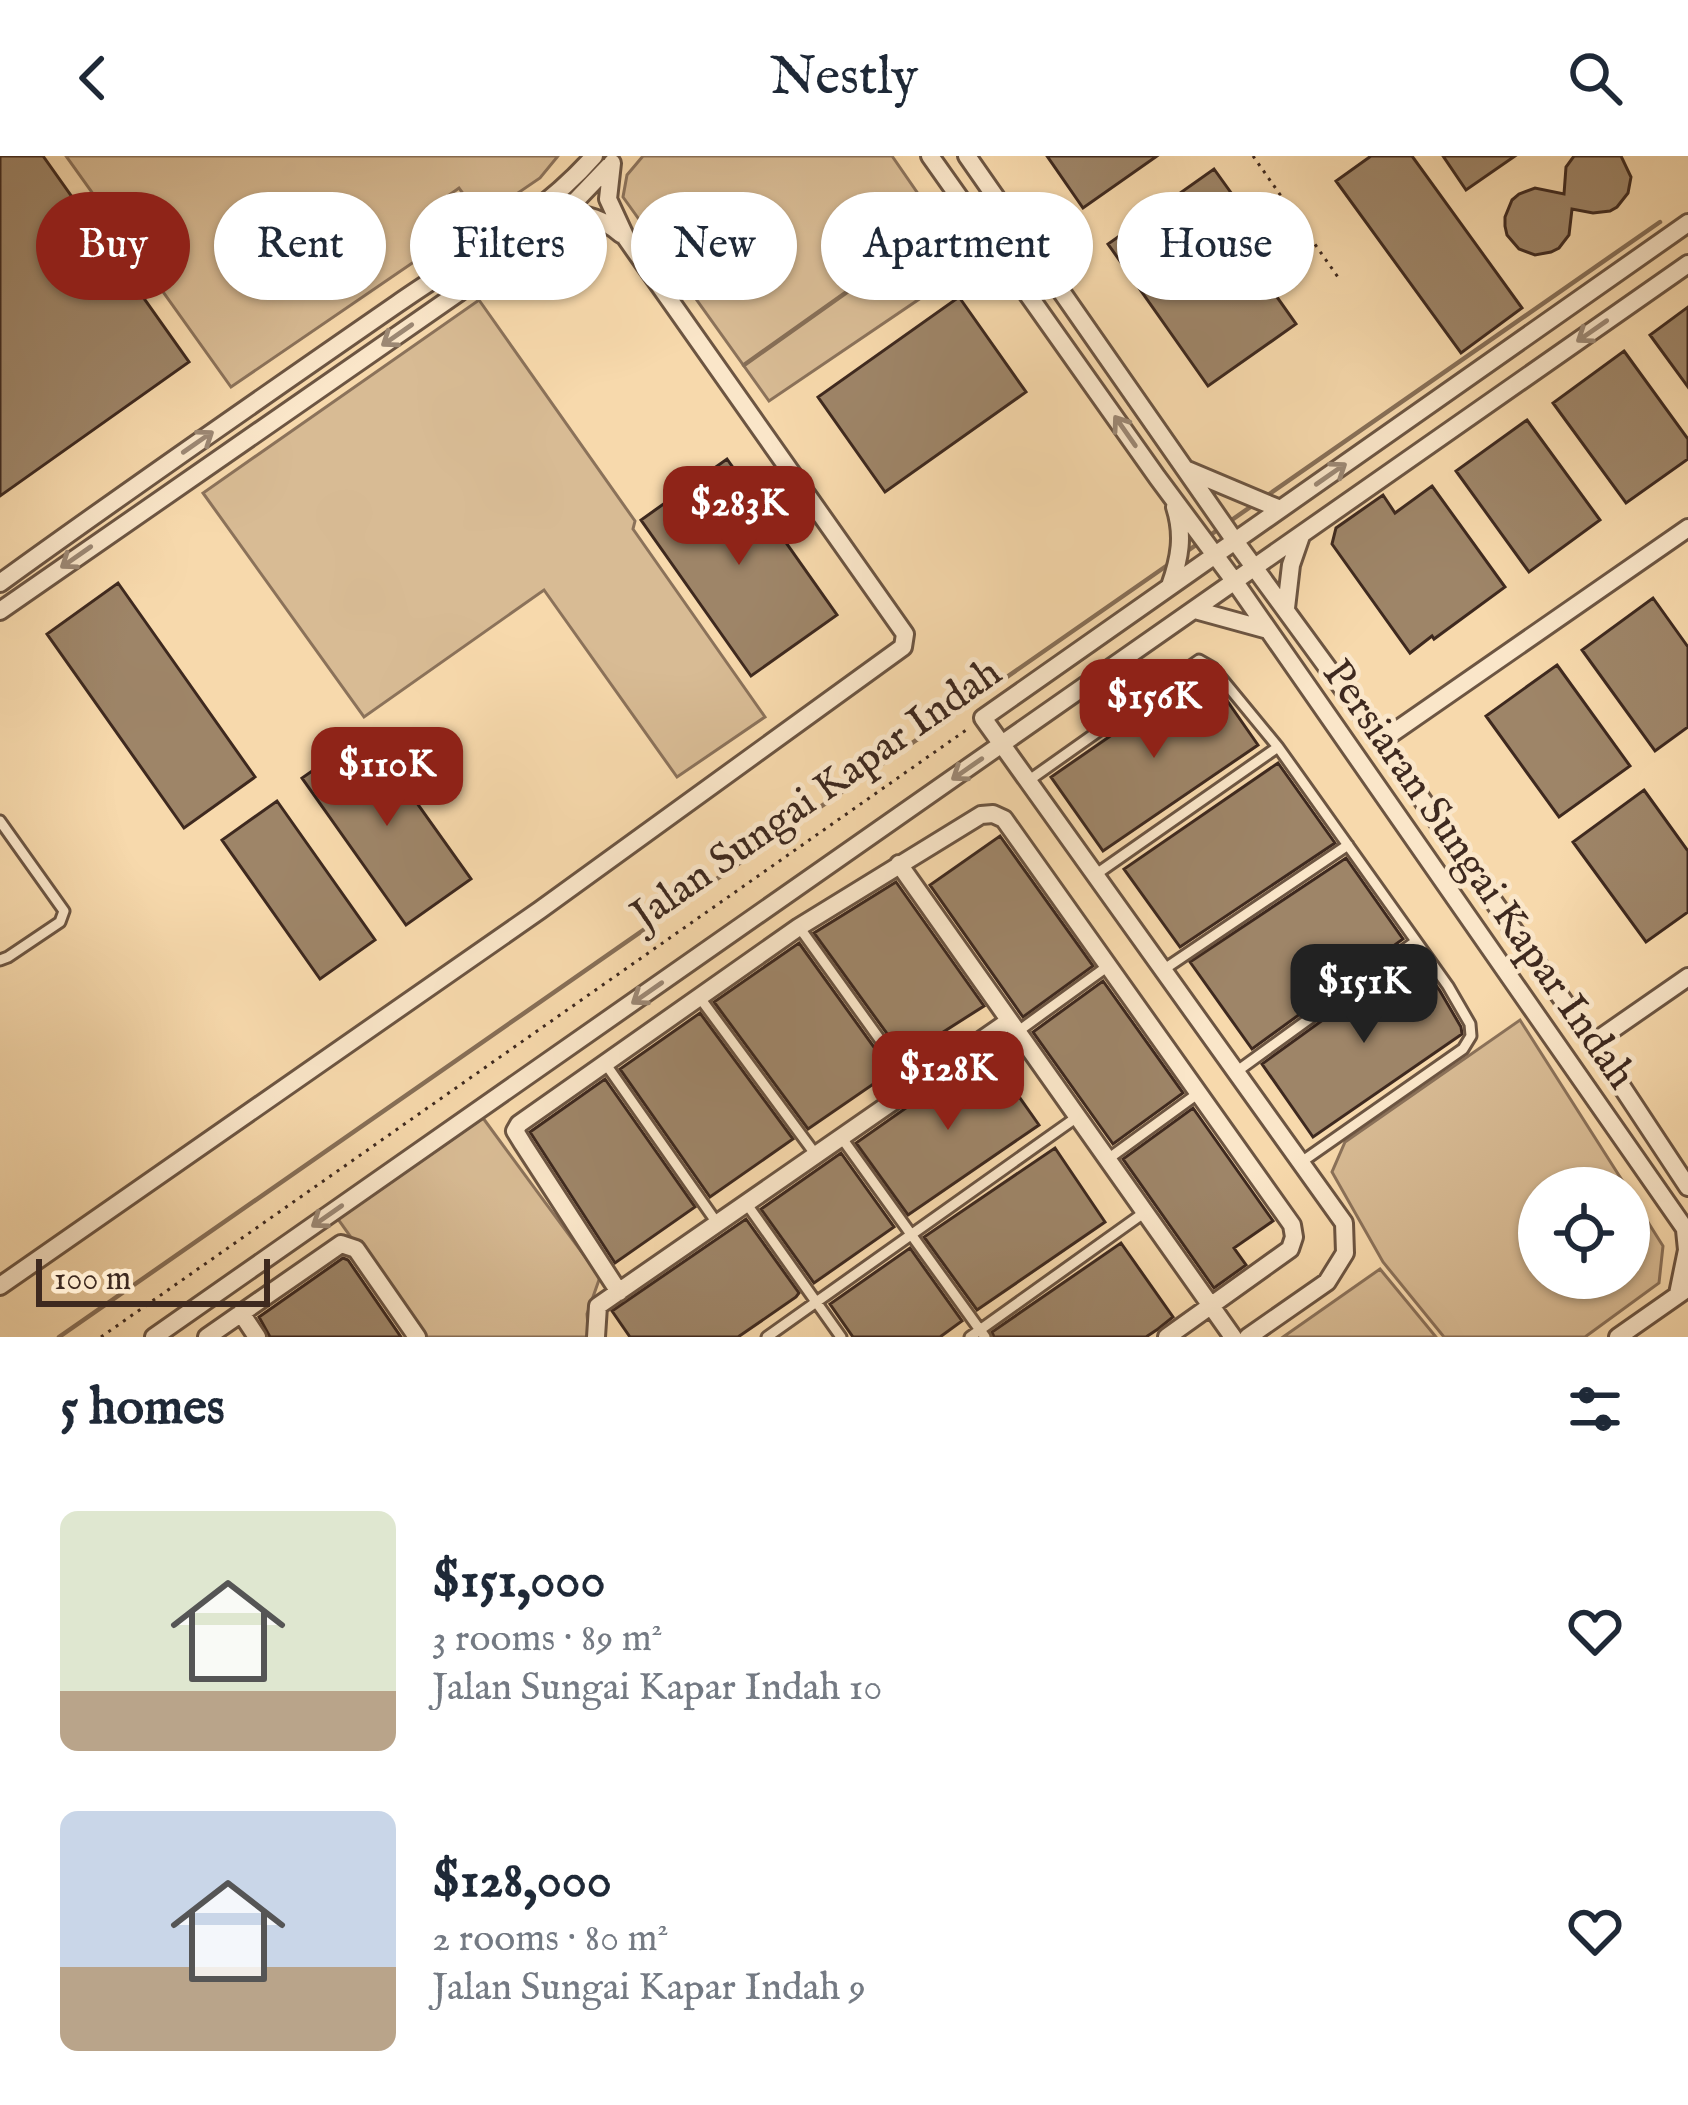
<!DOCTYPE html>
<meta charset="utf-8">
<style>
body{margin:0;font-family:"IM FELL English",serif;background:#f2f2f3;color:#1f2937;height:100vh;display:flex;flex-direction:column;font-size:45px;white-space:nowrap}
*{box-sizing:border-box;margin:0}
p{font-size:39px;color:#747a83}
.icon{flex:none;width:66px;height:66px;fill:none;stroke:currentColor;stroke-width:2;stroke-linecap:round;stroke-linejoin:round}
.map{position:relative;height:1181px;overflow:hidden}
.side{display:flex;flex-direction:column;background:#fff;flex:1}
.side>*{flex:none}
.hud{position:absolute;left:36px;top:36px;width:1617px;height:108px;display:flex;gap:24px}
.tools{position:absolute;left:1518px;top:1011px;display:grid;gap:24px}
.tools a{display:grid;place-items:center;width:132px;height:132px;border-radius:50%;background:#fff;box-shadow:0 3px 9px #0004;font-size:60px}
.scale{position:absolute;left:36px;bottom:30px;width:234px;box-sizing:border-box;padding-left:12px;border:6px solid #3e291f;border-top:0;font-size:33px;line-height:42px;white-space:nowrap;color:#3e291f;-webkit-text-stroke:9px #fae6c9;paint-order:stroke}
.price{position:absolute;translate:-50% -102px;padding:0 27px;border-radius:24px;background:#8f2418;color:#fff;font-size:39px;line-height:78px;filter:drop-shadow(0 3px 6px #0008)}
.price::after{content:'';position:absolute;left:50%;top:72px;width:36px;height:27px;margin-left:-18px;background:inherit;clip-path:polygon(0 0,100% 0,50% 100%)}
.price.selected{background:#222;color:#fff}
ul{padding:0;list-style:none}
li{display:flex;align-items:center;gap:36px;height:300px;padding:0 60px}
li span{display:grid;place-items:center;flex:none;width:336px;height:240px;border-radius:18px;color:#555}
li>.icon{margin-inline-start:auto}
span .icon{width:144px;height:144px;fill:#fffc;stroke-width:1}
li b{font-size:51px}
h2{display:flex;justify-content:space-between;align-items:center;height:144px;padding:0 60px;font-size:51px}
.tag{padding:0 42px;border-radius:54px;background:#fff;box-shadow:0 3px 9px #0004;font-size:42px;line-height:108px}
.tag.selected{background:#8f2418;color:#fff}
header{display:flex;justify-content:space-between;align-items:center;height:156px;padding:0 60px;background:#fff;font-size:54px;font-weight:600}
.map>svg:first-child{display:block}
.green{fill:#d8bb94;stroke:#8b725a;stroke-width:3}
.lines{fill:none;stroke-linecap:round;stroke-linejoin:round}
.stream{stroke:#876f57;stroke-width:4.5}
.building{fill:#9e8568;stroke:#3e291f;stroke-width:3}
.service-casing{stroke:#6c5542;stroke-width:15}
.minor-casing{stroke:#6c5542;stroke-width:22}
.path{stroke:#3e291f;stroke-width:3;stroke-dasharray:3 6;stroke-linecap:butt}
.service{stroke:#fae6c9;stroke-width:9}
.minor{stroke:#fae6c9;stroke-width:16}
.oneway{stroke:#9c8874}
.labels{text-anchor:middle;stroke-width:10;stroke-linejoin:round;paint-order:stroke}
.street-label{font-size:42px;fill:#3e291f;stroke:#fae6c9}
</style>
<header><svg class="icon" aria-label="back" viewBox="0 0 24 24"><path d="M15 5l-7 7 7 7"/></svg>Nestly<svg class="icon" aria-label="search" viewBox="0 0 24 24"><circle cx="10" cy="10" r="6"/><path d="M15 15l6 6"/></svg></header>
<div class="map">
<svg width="1688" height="1181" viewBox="0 0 1688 1181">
<rect width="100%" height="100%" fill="#f7d9ac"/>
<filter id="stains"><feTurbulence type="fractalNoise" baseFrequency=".00167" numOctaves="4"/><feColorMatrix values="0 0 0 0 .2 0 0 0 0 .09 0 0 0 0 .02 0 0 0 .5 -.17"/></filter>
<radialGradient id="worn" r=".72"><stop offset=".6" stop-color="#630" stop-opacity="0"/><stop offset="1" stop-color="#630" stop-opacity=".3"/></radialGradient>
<path class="green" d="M66,0H558L540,22L481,62L459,32L424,57L443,86L231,231Z
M643,0H892L968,110L769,245L623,41L627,19Z
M479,144L635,365L633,373L765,561L677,621L544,434L364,561L203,337Z
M1520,864L1627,1032H1539V1122H1629V1036L1663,1090L1659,1127L1585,1181H1444L1383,1106L1332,1016L1345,986Z
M483,962L600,1121L587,1158L589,1181H422L338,1063Z
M1380,1113L1436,1181H1283Z"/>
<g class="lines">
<path class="stream" d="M744,209L937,72
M1265,341L1660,66
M1186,396L1256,347
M59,1181L1172,406"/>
</g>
<path class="building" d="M0,0H43L189,206L0,340Z
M1047,0H1157L1083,52Z
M1371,0H1412L1522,152L1461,197L1336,25Z
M1443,0H1515L1466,34Z
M1574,0H1621L1631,21L1628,37L1617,51L1610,55L1593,57L1572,53L1569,79L1559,92L1551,96L1535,99L1519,93L1507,79L1505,70V61L1512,44L1519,38L1535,32L1564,38L1566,11Z
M1214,13L1267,87L1248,100L1296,168L1208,230L1108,88Z
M959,141L1026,236L885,336L818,241Z
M1688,151V231L1650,179Z
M1624,195L1688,283V303L1626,347L1553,247Z
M1527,264L1600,364L1529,416L1456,315Z
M727,303L837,459L751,520L641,364Z
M1432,330L1505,431L1434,483L1432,480L1410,497L1332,388L1336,372L1383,339L1395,357Z
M118,427L255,621L184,672L47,478Z
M1653,442L1688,491V571L1655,595L1582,494Z
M1557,509L1630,610L1559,661L1486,560Z
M1203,516L1223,539L1258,589L1103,695L1051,621Z
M367,577L471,723L406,769L302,622Z
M1278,607L1335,687L1180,791L1124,713Z
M1644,634L1688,695V756L1646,786L1573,686Z
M277,645L375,784L320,823L222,684Z
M1000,680L1093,810L1023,861L930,729Z
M1346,702L1403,783L1252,893L1190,806Z
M896,726L984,850L904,901L814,777Z
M799,787L889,912L885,914L888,918L808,973L714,846Z
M1414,798L1440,835L1461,871L1462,878L1313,981L1262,908Z
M1103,825L1183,937L1113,988L1033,876Z
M700,857L793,983L710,1041L620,913Z
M987,895L1039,969L908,1059L856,987Z
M605,923L695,1051L615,1107L530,976Z
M1193,952L1273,1065L1234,1092L1246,1109L1214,1132L1123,1003Z
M1055,992L1105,1066L977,1154L924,1081Z
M841,997L894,1071L814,1127L761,1053Z
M746,1063L799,1137L796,1141L738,1181H630L612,1155Z
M1121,1087L1173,1161L1158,1173L1146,1181H994L992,1176Z
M910,1092L962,1165L940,1181H853L830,1148Z
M343,1102L348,1104L401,1181H270L259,1161Z"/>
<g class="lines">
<defs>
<path id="service" d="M1028,625L1199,504L1213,512L1278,591L1448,830L1470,868L1471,880L1463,893L1300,1007
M0,665L64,755L60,766L8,801L0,804
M1095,719L1278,591
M799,771L914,931
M1163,814L1348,689
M700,842L816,999
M1017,876L1108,810
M605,907L717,1067
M1236,916L1415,786
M841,981L985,1181
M1108,1003L1200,936
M746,1047L841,1181
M767,1181L1077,961
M970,1181L1145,1056"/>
<path id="minor" d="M930,0L1157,321L1235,426L1688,1077
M967,0L1235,385L1381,585L1593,887L1688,1031
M564,57C588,58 603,63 621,78
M1187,314L1280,353
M0,427C131,332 264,240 397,148C464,101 540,62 594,0
M1170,430C1180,402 1184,379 1175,351
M1286,452L1291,409L1301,380
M1195,454L1268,474
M0,455L458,137L564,57L609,10
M1381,585L1688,372
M899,708L1233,1181
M1593,887L1688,821
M0,1130L540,754L903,491L905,478L626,82L608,43L612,7
M619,1136L523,988L515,975L519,968L799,771L981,659L993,658L1004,663L1292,1069L1294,1081L1290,1093L1167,1181
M1678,1138L1687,1094L1685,1074
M241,1157L257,1181
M154,1181L1688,108
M207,1181L341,1088L356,1093L417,1181
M596,1181L598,1150L1009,865
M1248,1181L1327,1126L1345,1097L1344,1067L983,562L1688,67
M1618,1181L1688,1132"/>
</defs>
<use href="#service" class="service-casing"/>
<use href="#minor" class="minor-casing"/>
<path class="path" d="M1253,0L1340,124
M101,1181L969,572"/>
<use href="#service" class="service"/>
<use href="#minor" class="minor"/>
</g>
<defs><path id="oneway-shaft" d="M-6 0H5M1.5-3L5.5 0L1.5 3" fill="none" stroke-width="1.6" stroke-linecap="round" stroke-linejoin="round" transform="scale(3)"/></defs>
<g class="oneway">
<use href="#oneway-shaft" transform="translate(1592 175) rotate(145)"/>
<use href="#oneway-shaft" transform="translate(397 179) rotate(145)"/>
<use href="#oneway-shaft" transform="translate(1125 275) rotate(-125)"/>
<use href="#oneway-shaft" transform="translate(198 286) rotate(-35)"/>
<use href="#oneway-shaft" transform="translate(1331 318) rotate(-35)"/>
<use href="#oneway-shaft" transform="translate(76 401) rotate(145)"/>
<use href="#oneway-shaft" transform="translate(967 613) rotate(145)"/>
<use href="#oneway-shaft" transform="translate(647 837) rotate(145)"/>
<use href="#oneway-shaft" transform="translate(327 1060) rotate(145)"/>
</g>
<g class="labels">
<g class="street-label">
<text transform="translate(815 636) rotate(-35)" y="15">Jalan Sungai Kapar Indah</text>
<text transform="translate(1481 717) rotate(55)" y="15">Persiaran Sungai Kapar Indah</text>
</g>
</g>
<rect width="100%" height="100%" filter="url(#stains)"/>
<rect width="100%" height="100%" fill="url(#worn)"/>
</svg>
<div class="tools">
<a><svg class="icon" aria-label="locate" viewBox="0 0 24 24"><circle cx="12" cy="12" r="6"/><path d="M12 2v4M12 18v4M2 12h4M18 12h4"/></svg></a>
</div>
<div class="scale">100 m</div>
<b class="price" style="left:739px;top:412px">$283K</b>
<b class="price" style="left:1154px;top:605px">$156K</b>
<b class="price" style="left:387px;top:673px">$110K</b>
<b class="price selected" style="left:1364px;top:890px">$151K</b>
<b class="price" style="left:948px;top:977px">$128K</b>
<div class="hud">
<a class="tag selected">Buy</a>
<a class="tag">Rent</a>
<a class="tag">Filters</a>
<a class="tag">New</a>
<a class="tag">Apartment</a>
<a class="tag">House</a>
</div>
</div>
<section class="side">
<h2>5 homes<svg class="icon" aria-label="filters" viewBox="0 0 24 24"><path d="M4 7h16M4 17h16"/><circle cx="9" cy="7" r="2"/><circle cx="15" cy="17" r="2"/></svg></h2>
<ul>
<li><span style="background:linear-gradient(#dfe7d0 75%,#b9a48a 0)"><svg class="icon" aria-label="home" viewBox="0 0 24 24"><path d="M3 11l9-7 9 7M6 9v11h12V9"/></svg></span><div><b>$151,000</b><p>3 rooms · 89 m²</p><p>Jalan Sungai Kapar Indah 10</p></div><svg class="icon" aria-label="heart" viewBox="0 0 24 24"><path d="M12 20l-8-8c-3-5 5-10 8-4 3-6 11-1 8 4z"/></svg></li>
<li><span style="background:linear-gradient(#c9d6e8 65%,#b9a48a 0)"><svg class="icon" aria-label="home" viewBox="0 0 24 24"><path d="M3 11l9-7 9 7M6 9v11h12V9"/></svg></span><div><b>$128,000</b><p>2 rooms · 80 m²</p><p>Jalan Sungai Kapar Indah 9</p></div><svg class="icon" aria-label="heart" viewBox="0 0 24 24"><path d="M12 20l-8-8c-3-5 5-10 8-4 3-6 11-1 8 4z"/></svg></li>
</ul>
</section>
